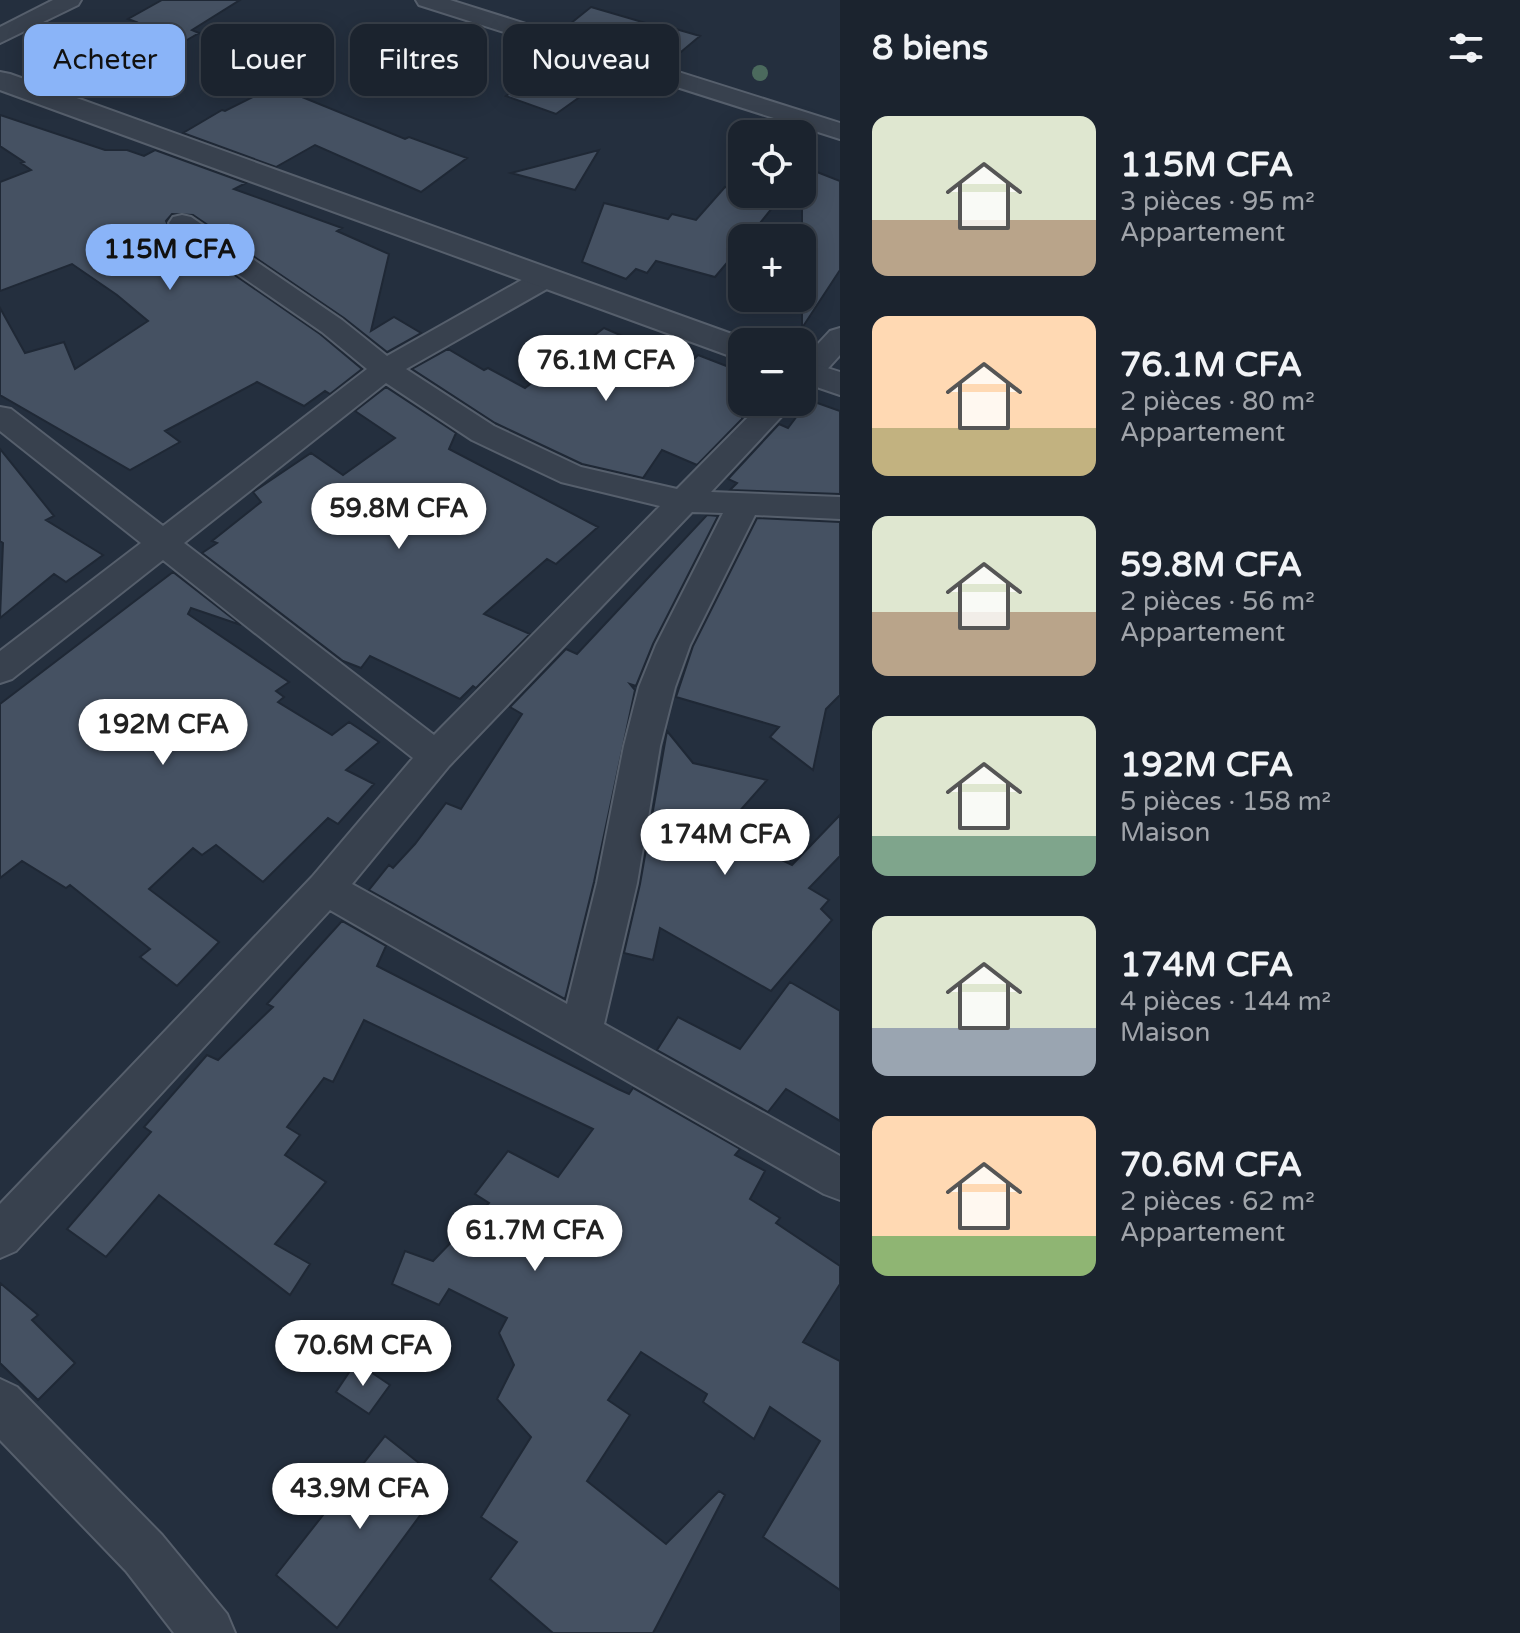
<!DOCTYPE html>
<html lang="fr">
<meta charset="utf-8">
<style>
body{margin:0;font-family:"Varela Round",sans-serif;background:#282f3a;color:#f1f3f6;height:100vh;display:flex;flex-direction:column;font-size:30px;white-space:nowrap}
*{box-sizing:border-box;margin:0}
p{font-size:26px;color:#a0a4aa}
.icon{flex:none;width:44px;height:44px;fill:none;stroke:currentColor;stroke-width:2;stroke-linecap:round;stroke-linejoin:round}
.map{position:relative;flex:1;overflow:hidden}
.panel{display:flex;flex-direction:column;background:#1b232e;width:680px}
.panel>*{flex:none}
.guide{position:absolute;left:24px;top:24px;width:696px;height:72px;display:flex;gap:16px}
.controls{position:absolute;left:728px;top:120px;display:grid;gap:16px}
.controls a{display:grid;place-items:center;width:88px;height:88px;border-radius:16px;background:#1b232e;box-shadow:0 4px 20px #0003,0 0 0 2px #39404a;font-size:40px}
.price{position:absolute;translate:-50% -68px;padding:0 18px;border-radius:28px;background:#fff;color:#222;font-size:26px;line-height:52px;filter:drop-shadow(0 2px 4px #0008)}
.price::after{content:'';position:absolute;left:50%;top:48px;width:24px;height:18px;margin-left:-12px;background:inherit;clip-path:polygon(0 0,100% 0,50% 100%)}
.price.active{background:#8ab4f8;color:#111}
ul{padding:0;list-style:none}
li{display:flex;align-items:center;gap:24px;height:200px;padding:0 32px}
li span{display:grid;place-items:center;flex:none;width:224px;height:160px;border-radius:16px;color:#555}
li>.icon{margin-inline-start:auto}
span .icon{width:96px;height:96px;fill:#fffc;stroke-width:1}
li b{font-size:34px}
h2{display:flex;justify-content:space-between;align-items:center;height:96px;padding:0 32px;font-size:34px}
.tag{padding:0 28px;border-radius:16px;background:#1b232e;box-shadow:0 4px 20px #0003,0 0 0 2px #39404a;font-size:28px;line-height:72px}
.tag.active{background:#8ab4f8;color:#111}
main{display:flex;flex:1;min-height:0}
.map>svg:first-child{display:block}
.building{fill:#455162;stroke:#1f2835;stroke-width:2}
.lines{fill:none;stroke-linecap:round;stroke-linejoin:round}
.minor-casing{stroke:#565f6c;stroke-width:4}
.tertiary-casing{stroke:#565f6c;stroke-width:4}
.minor{fill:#38414e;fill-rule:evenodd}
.tertiary{fill:#38414e;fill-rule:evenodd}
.tree{fill:#4b6a5d}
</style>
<main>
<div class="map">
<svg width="840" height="1633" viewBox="0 0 840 1633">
<rect width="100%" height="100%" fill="#242f3e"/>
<path class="building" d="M162,0H240L192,30L199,33L156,58L106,38L136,22L128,19Z
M591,7L659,27L662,25L700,36L669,62L641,53L637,56L560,32Z
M418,36L451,46L420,70L385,59Z
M541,47L616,71L556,114L506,96L525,83L506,76Z
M275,86L405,139L409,137L467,158L421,192L315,145L276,167L183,133L222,110L225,111Z
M0,115L105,150H127L144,156L155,150L246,183L234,189L342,228L337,231L389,254L371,331L394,317L421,333L387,352L344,318L193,215L172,214L166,221L171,231L320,334L362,369L330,394L325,391L304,406L257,382L165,431L180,442L130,470L0,395V308L25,353L64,342L75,369L148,321L117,295L72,264L0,291V182L31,170L21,163L24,162L0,146Z
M599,150L575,190L511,173Z
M817,172L840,181V270L802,328V185Z
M725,187L777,202L748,238H742V245L715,277L656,261L647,273L636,269L626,279L582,262L604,203L668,219L672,214L696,220Z
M604,328L668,356L672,351L694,359L698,355L742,372V419L697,465L662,450L643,478L582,464L495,423L412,369L448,349L484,370L488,368L525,388Z
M386,387L456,433L449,449L598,527L556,564L547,559L484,614L530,634L476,688L473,686L460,699L370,656L361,668L343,661L202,553L217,543L212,541L261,502L253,492L311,453L343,475L395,438L355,411Z
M809,400L840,411V494L730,490L737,483L728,479L779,424L788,428Z
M0,449L54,516L46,520L103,555L66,582L54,574L0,618L3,543L0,541Z
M707,515L718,516L653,644L636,686L630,684L635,690L594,882L565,999L369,890L389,865L393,868L415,844L446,803L461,809L522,714L510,707L566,649L577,654Z
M757,518L840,522V695L826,709L813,770L770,737L779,727L676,697L693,646Z
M173,572L241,625L191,608L188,614L289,682L276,691L284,697L278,702L332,735L349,722L379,742L346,770L374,784L338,824L328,818L263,882L216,845L202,855L193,848L149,889L219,942L177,986L140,957L150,949L70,885L66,888L22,861L0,878V704Z
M667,731L693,763L767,780L722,831L792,865L840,815V856L809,888L829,900L821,909L832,920L771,991L660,928L653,960L624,953L640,884Z
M342,921L386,946L377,966L618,1089L629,1094L633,1088L740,1149L735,1155L765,1171L750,1199L780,1218L776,1223L840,1266V1284L803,1342L840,1361V1590L763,1537L820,1441L770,1407L754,1439L703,1402L707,1394L641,1352L608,1400L630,1415L587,1481L666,1544L719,1491L725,1495L653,1633H553L490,1579L517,1542L481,1517L531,1437L497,1399L514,1365L499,1333L507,1318L449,1289L439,1305L392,1284L405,1251L433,1261L489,1203L475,1194L508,1151L558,1177L593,1129L364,1020L333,1082L324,1078L287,1127L300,1135L285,1155L326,1182L275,1244L310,1264L290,1295L159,1195L106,1257L67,1229L151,1132L144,1127L207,1055L218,1060L273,1007L267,1004Z
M790,982L840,1011V1121L786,1089L768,1112L657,1050L678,1017L740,1049Z
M0,1283L38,1315L32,1320L75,1363L38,1400L0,1363Z
M356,1362L390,1385L369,1414L336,1392Z
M385,1436L444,1483L337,1628L276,1575Z"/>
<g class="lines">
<defs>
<path id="minor" d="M53,0H81L78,5L0,43V27Z
M416,0H450L840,123V139L419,5Z
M182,215L191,217L342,320L387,356L534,273L544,271L554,273L558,279L554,285L406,369L494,426L581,467L677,489L763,402H795L711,492L840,497V519L755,515L690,645L675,687L660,746L637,883L604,1024L840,1156V1200L824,1194L330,910L16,1251L0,1258V1204L312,877L413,758L163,560L12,679L0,683V651L141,543L0,431V407L11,409L163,526L367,369L322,332L173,229L169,223L173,217ZM386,383L472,440L561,482L660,506L434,735L184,543ZM692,512L723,513L656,645L639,687L624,746L597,883L567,1004L352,884L449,766Z
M840,328V355L813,385L802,388V361L830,331Z
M0,1379L17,1387L162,1535L227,1614L235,1633H174L126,1571L0,1440Z"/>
<path id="tertiary" d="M0,72L10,74L754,342H742V359L730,356L0,90Z
M802,360L840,372V395L802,382Z"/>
</defs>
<use href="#minor" class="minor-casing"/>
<use href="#tertiary" class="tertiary-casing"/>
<use href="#minor" class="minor"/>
<use href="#tertiary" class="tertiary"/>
</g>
<g class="tree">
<circle cx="760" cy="73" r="8"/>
<circle cx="637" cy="89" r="8"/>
</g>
</svg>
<div class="controls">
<a><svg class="icon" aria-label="locate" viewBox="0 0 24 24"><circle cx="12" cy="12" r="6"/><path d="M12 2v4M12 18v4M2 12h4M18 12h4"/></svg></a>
<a>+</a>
<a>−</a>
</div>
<b class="price active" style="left:170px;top:292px">115M CFA</b>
<b class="price" style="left:606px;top:403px">76.1M CFA</b>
<b class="price" style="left:399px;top:551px">59.8M CFA</b>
<b class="price" style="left:163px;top:767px">192M CFA</b>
<b class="price" style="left:725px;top:877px">174M CFA</b>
<b class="price" style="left:535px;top:1273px">61.7M CFA</b>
<b class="price" style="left:363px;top:1388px">70.6M CFA</b>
<b class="price" style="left:360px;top:1531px">43.9M CFA</b>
<div class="guide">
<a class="tag active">Acheter</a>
<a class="tag">Louer</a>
<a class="tag">Filtres</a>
<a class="tag">Nouveau</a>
</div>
</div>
<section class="panel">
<h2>8 biens<svg class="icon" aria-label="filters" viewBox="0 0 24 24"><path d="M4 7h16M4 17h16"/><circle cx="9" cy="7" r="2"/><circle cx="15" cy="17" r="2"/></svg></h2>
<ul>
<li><span style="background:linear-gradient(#dfe7d0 65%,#b9a48a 0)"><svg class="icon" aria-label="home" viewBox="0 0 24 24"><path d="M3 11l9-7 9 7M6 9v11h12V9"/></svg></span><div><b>115M CFA</b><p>3 pièces · 95 m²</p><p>Appartement</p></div></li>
<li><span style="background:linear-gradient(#ffd9b3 70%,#c2b280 0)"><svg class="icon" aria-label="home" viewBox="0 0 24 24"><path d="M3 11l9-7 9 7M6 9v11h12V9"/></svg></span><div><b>76.1M CFA</b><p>2 pièces · 80 m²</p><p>Appartement</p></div></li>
<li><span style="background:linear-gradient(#dfe7d0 60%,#b9a48a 0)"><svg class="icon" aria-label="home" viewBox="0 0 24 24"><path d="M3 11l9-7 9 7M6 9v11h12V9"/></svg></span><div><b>59.8M CFA</b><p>2 pièces · 56 m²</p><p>Appartement</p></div></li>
<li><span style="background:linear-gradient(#dfe7d0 75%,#7fa58c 0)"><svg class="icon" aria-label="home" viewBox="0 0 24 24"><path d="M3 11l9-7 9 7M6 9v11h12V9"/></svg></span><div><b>192M CFA</b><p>5 pièces · 158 m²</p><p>Maison</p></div></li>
<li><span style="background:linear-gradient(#dfe7d0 70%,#9aa5b1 0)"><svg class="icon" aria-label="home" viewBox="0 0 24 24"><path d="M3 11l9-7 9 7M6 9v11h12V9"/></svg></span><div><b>174M CFA</b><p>4 pièces · 144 m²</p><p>Maison</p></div></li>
<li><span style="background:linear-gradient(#ffd9b3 75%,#8fb573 0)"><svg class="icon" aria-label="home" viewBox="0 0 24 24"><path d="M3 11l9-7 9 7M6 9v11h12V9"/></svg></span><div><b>70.6M CFA</b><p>2 pièces · 62 m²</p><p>Appartement</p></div></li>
</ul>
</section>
</main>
